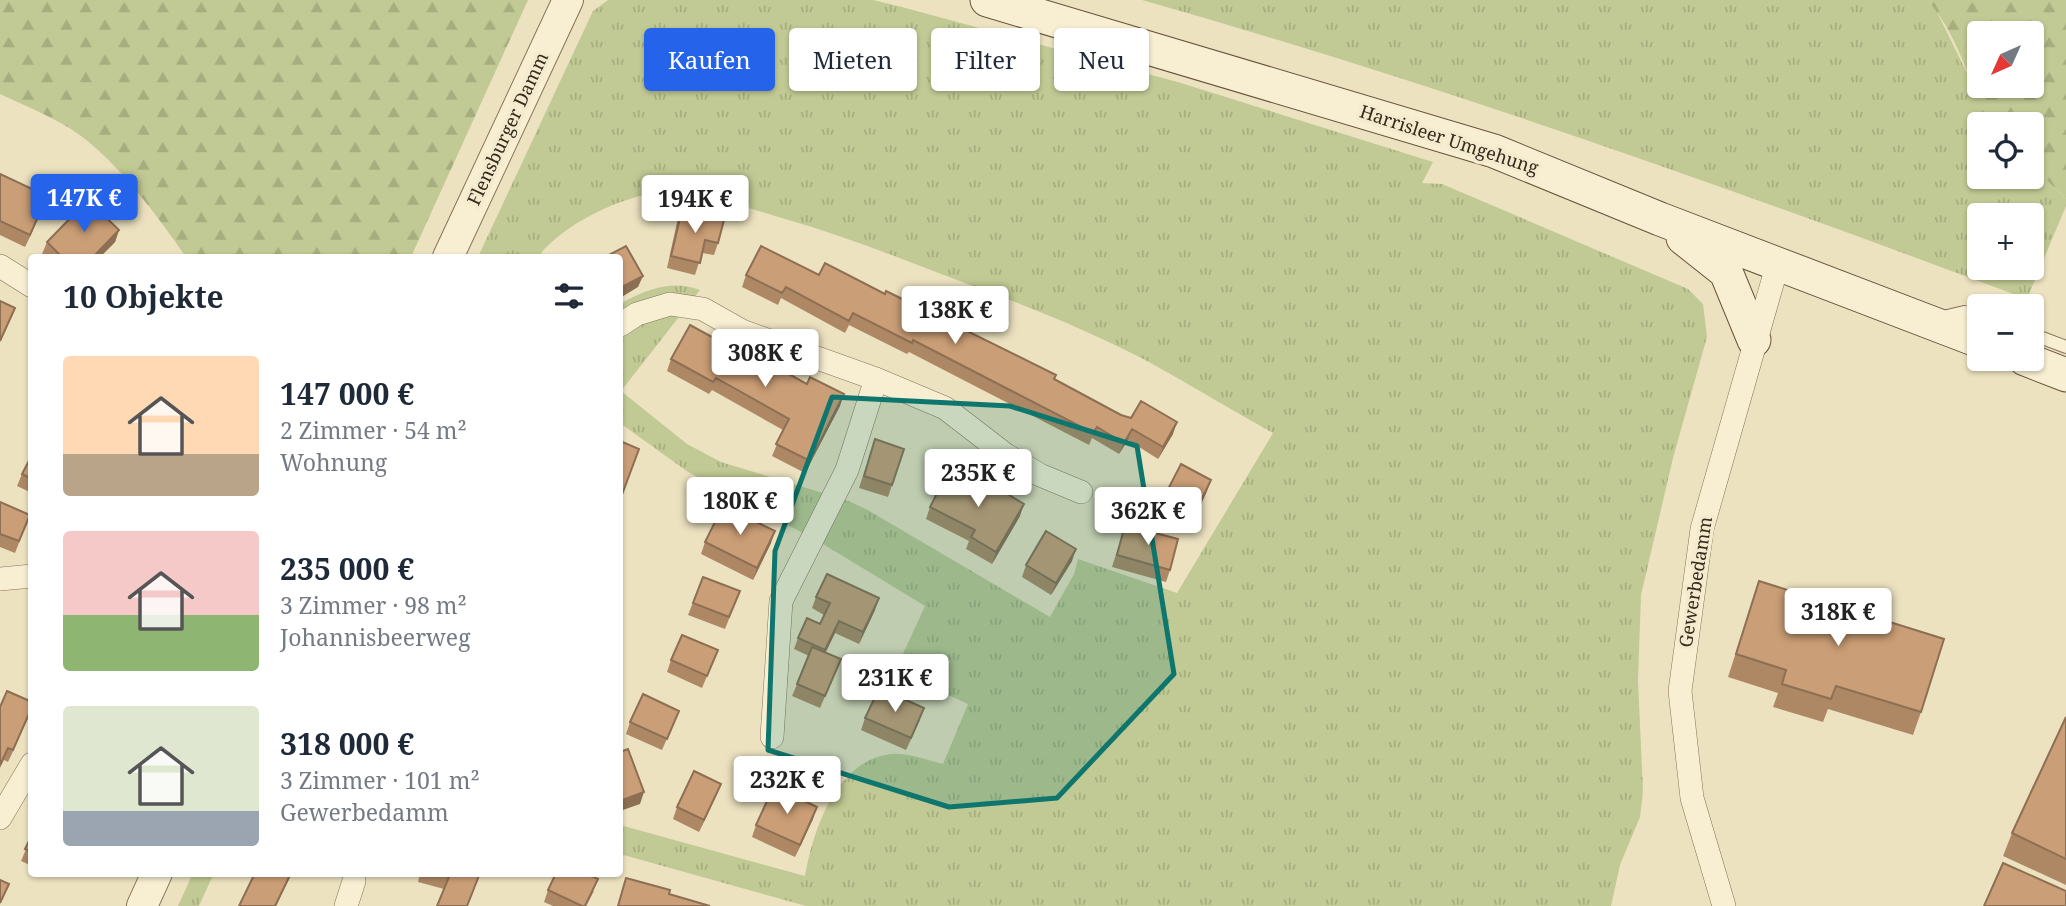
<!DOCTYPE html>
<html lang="de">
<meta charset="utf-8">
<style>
body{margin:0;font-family:"Noto Serif",serif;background:#f6f6f7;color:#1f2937;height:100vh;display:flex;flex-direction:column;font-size:26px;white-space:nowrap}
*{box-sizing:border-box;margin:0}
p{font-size:23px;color:#747a83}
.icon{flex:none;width:38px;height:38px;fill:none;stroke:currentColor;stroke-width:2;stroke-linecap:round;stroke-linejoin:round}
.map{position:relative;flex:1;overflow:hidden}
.sheet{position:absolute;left:28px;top:254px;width:595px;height:623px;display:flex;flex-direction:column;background:#fff;border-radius:7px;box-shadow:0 2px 5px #0004}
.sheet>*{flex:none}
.banner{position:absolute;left:644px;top:28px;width:665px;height:63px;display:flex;gap:14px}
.needle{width:46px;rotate:225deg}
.buttons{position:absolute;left:1967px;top:21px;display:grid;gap:14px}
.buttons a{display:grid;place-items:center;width:77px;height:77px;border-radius:7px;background:#fff;box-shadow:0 2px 5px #0004;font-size:35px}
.price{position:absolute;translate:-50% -60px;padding:0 16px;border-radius:7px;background:#fff;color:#222;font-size:23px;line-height:46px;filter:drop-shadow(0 2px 4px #0008)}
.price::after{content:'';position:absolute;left:50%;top:42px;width:21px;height:16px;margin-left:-10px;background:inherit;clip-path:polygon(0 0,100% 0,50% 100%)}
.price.current{background:#2563eb;color:#fff}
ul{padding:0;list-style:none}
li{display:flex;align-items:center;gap:21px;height:175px;padding:0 35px}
li span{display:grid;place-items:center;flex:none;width:196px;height:140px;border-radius:7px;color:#555}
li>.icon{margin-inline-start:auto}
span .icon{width:84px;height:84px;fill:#fffc;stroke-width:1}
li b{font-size:30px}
h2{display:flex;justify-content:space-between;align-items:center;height:84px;padding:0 35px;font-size:30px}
.tag{padding:0 24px;border-radius:7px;background:#fff;box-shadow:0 2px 5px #0004;font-size:24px;line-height:63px}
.tag.current{background:#2563eb;color:#fff}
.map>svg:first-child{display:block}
.grass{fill:url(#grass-tufts);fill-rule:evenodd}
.forest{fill:url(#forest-firs);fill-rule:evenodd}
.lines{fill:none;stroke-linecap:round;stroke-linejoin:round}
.service-casing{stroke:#857258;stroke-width:14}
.minor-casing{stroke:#857258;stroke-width:24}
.tertiary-casing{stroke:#857258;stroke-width:32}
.secondary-casing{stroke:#67533c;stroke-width:35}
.service{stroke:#f8efd3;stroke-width:12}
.minor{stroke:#f8efd3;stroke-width:23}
.tertiary{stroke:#f8efd3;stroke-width:30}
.secondary{stroke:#f8efd3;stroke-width:33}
.wall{fill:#ae8865}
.shaded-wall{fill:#8d6f53}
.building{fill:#ca9e76;stroke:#8d6f53;stroke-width:2}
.marked{fill:#0f766e;fill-opacity:0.2;stroke:#0f766e;stroke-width:5;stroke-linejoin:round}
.labels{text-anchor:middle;stroke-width:7;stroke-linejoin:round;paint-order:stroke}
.street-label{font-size:18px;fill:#352a1c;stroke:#f4ebcf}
</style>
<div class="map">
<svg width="2066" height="906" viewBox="0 0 2066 906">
<defs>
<pattern id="grass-tufts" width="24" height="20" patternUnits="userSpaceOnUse" patternTransform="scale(1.75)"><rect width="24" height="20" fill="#c1ca94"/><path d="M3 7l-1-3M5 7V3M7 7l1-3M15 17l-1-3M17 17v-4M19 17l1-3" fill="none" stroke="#a6ae7f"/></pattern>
<pattern id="forest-firs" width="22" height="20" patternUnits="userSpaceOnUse" patternTransform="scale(1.75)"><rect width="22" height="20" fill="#c1ca94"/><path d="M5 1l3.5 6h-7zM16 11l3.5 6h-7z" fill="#a6ae7f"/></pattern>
</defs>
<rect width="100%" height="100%" fill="#ece2c0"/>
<path class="grass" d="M608,0H873L902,7L1181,83L1433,162L1422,183L1442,184L1688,289L1703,304L1707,337L1673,458L1641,595L1638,680L1643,791L1640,817L1620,865L1611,906H806L620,854V825L805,876C813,830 836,761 890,754C906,752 927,760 943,764L968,704L895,671L925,606L818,541L688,472L620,423V304C645,290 671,279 700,290L621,391L687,444L721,462L846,500L866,509L1050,617L1074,574L1078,559L1177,593L1273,433C1231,410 1191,385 1149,362C1085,328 1016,302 949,277C895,256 841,235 785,219C747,208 706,192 666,192C626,193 561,225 538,257H478L593,11Z
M1142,0H1927L1936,10L1992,124H1979V177H2032V166L2066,199V206L2027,299C1735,190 1442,85 1142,0ZM1979,215H2032V268H1979Z
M193,873H214L199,906H178Z"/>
<path class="forest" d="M0,0H528L411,257H186C158,217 121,166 81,136C57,118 27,107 0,94Z
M1927,0H2066V199L2032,166V124H1992L1986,116C1969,79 1955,30 1927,0ZM1979,33H2032V86H1979Z"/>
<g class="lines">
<defs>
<path id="service" d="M1939,318L1964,312L1979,315
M2032,334L2066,347"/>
<path id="minor" d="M0,266L32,286
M620,325L637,314L670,304L703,309L742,331L876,379L945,408L1006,455L1040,475L1081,492
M0,579L32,576
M772,737L781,601L847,470L876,379
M0,818L32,764
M346,906L354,881
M1724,906L1692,798L1680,691L1702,529L1778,263"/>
<path id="tertiary" d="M448,257L568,0
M142,906L157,873"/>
<path id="secondary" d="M987,0L1494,151L1660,219L1979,341
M1683,238L1726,272L1754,340
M2025,359L2066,375"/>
</defs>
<use href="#service" class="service-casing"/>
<use href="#minor" class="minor-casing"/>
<use href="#tertiary" class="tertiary-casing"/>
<use href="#secondary" class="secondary-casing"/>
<use href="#service" class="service"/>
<use href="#minor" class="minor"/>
<use href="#tertiary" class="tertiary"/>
<use href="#secondary" class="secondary"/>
</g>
<path class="wall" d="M0,174L43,208L25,247L0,235Z
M682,210L718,243L714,255L702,253L695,275L667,268L677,222Z
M119,230L115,242L100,257H45L42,254L47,242Z
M746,275H819L885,294L1056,375L1054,380L1121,415L1173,434L1158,459L1128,440L1119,454L1092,438L1089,445L909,352L907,354L849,325L845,333L781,298L778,305L742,287Z
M671,359H752L840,406L805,473L772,456L783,430L712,390L709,394L667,371Z
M875,439L892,485L888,497L859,488Z
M32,455V493L17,486L22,474Z
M1207,491L1193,521L1162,505L1166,493Z
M0,502L30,515L15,553L0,547Z
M930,507L1020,516L992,564L966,549L969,541L926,519Z
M1125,525L1170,570L1166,582L1112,567Z
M705,542L771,543L753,580L701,554Z
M1072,561L1051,595L1022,577L1026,565Z
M703,577L740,591L725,629L688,615Z
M1759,581L1921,712L1913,735L1828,709L1823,722L1773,707L1778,693L1728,677Z
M816,597L875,610L859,644L835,633L825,653L836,671L820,708L792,696L809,656L794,649L798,638L820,624L824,615L812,608Z
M718,650L702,688L667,672L671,660Z
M0,707L32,708L8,762L4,760L0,768Z
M679,711L662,750L626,734L630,722Z
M2066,717V885L2003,856L2012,833Z
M865,718L920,720L906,750L861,730Z
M721,784L716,796L699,832L673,819L677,807Z
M813,819L795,857L752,837L756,825Z
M32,835V866L21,861Z
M420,873H480L444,889L418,882Z
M548,890L594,891L586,906H553L544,902Z"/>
<path class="shaded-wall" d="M47,196L43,208L25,247L30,235Z
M119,230L115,242L100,257H93Z
M643,276L638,287L620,298V288Z
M844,394L840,406L805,473L810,461Z
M1177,422L1173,434L1158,459L1163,447Z
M1132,429L1128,440L1119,454L1124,443Z
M1211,480L1207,491L1193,521L1197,509Z
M1024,504L1020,516L992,564L996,552Z
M775,531L771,543L753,580L757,568Z
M1076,549L1072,561L1051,595L1056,583Z
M879,598L875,610L859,644L863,632Z
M839,621L835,633L821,662L825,650Z
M32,707L29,715L8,762L13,750Z
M721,784L716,796L699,832L704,820Z
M644,792L640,804L620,811V801Z
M817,807L813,819L795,857L800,845Z
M291,873H292L276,906H275Z"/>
<path class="building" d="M0,174L47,196L30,235L0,221Z
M88,200L119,230L93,257H62L47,242Z
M682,210L724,220L718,243L705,240L700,263L671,256Z
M626,246L643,276L620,288V257H605Z
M761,246L819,275L825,263L885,294L886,291L1056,375L1054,379L1121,415L1131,418L1141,401L1177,422L1163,447L1132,429L1124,443L1097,427L1093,433L913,340L912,343L853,313L849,321L786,287L782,293L746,275Z
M0,301L15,308L0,341Z
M690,325L752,359L755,355L807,384L810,377L844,394L810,461L776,444L789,419L716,378L713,382L671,359Z
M875,439L904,449L892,485L864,476Z
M620,441L639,449L620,500Z
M32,455V479L22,474Z
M1181,464L1211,480L1197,509L1166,493Z
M949,470L996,494L999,489L1024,504L996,552L971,537L975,530L930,507Z
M0,502L30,515L19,541L0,534Z
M723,506L775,531L757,568L705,542Z
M1125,525L1178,539L1170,570L1117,555Z
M1046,531L1076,549L1056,583L1026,565Z
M827,574L879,598L863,632L839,621L825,650L798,638L807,618L820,624L830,603L816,597Z
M703,577L740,591L729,617L693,603Z
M1759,581L1944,639L1921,712L1836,686L1831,699L1782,684L1786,670L1736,654Z
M682,635L718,650L707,676L671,660Z
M812,647L841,659L825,696L797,684Z
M7,691L32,702V707L13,750L8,748L0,765V707Z
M886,691L924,708L911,738L865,718L876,695L883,698Z
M643,694L679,711L667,739L630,722Z
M2066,717V859L2012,833Z
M628,749L644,792L620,801V752Z
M694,771L721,784L704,820L677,807Z
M774,786L817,807L800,845L756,825Z
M32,835V852L25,849Z
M2003,863L2066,891V906H1984Z
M255,873H291L275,906H239Z
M435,873H480L467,906H437L449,877Z
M556,873H586L598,879L585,906H582L548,890Z
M626,878L670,890L669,894L710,906H618Z
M0,880L9,884L0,903Z"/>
<path class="marked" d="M832,397L1010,406L1137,446L1174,674L1057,798L949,807L768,750L775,551Z"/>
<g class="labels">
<g class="street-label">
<text transform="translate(508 129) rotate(-65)" y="6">Flensburger Damm</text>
<text transform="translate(1449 140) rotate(18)" y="6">Harrisleer Umgehung</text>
<text transform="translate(1696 582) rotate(-81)" y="6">Gewerbedamm</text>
</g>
</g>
</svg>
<div class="buttons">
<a><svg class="needle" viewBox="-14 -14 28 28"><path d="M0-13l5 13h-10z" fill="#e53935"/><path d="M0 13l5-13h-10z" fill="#747a83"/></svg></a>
<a><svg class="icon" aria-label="locate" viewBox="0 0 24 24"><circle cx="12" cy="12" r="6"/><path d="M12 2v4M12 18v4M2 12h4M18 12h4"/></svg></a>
<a>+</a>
<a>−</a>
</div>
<b class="price current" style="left:84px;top:234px">147K €</b>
<b class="price" style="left:695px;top:235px">194K €</b>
<b class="price" style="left:955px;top:346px">138K €</b>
<b class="price" style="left:765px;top:389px">308K €</b>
<b class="price" style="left:978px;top:509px">235K €</b>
<b class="price" style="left:740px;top:537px">180K €</b>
<b class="price" style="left:1148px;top:547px">362K €</b>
<b class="price" style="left:1838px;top:648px">318K €</b>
<b class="price" style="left:895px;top:714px">231K €</b>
<b class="price" style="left:787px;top:816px">232K €</b>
<div class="banner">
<a class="tag current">Kaufen</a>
<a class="tag">Mieten</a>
<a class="tag">Filter</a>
<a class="tag">Neu</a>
</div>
<section class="sheet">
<h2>10 Objekte<svg class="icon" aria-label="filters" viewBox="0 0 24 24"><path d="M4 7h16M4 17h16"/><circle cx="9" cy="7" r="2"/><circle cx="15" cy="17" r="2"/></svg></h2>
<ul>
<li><span style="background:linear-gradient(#ffd9b3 70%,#b9a48a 0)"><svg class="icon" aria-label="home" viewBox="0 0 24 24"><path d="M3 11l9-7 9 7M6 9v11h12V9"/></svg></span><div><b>147 000 €</b><p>2 Zimmer · 54 m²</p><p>Wohnung</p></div></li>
<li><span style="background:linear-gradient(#f6c9c9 60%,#8fb573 0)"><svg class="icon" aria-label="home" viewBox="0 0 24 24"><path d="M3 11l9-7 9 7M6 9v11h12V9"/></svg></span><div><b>235 000 €</b><p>3 Zimmer · 98 m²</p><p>Johannisbeerweg</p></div></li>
<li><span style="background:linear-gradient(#dfe7d0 75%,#9aa5b1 0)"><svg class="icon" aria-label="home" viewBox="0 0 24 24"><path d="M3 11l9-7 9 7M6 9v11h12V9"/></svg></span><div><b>318 000 €</b><p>3 Zimmer · 101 m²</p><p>Gewerbedamm</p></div></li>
</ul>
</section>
</div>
